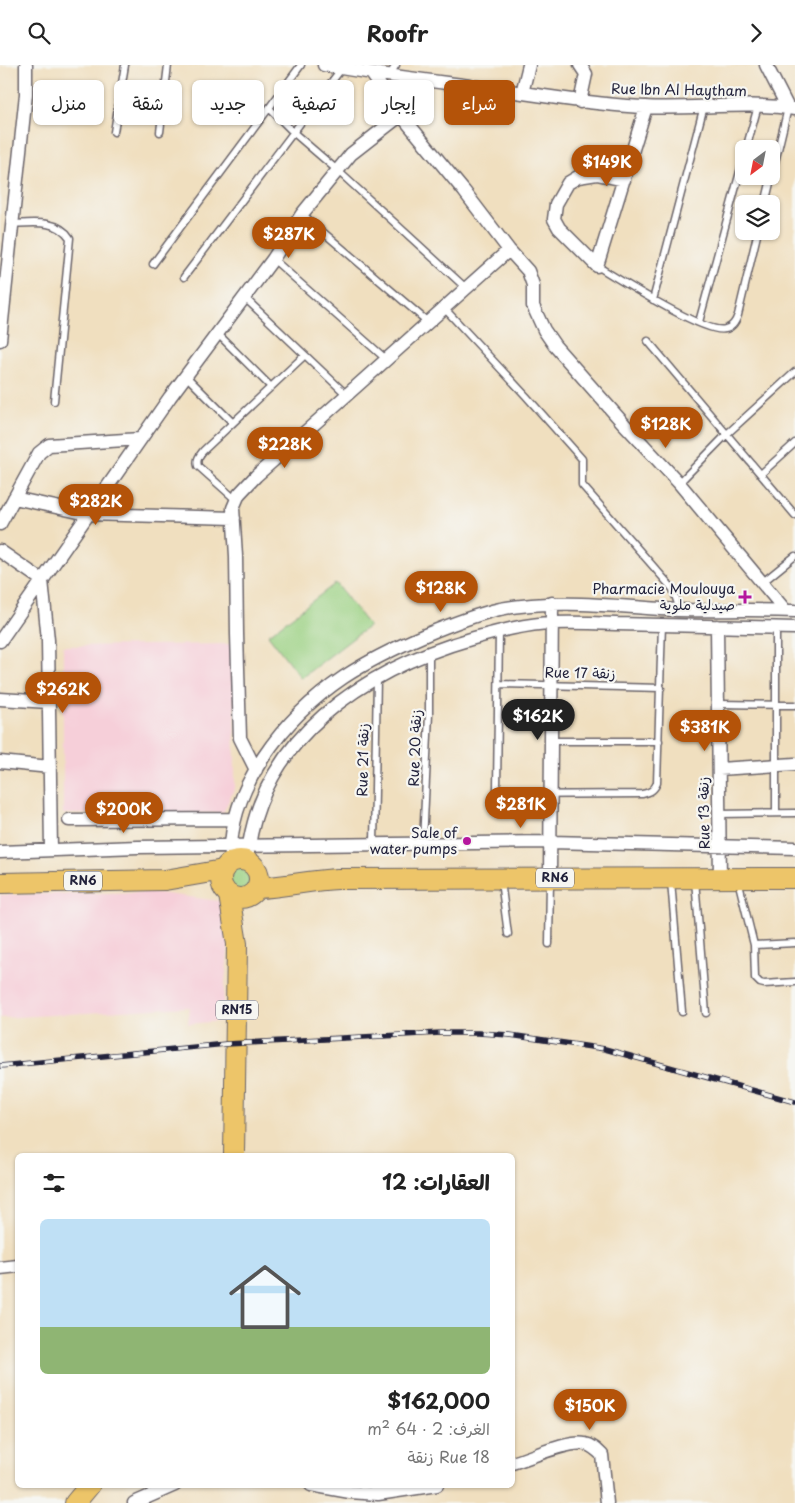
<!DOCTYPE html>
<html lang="ar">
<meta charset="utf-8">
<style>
body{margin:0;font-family:"Playpen Sans","Playpen Sans Arabic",sans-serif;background:#f6f6f6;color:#222;direction:rtl;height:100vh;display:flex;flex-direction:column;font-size:19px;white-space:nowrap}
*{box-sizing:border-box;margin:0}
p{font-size:16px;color:#767676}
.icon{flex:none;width:28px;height:28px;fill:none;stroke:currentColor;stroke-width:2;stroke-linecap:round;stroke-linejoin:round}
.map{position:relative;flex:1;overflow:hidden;direction:ltr}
.sheet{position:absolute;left:15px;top:1088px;width:500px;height:335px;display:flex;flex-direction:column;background:#fff;border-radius:8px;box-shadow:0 1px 4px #0004;direction:rtl}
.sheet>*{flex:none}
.hud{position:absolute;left:15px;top:15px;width:500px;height:45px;direction:rtl;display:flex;gap:10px}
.needle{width:32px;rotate:212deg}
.tools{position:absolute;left:735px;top:75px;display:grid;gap:10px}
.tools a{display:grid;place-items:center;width:45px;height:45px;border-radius:8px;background:#fff;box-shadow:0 1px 4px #0004;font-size:25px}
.price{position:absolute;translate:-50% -42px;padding:0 11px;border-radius:18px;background:#b45309;color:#fff;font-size:16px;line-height:32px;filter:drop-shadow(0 1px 2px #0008)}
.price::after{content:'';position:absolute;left:50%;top:30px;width:15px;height:11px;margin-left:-8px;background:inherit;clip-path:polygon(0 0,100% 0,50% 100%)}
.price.active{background:#222;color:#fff}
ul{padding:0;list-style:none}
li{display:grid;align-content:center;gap:10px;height:265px;padding:0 25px}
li+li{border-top:1px solid #e0e0e0}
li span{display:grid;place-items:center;height:155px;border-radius:8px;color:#555}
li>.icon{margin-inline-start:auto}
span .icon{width:90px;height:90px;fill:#fffc;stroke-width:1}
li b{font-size:21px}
h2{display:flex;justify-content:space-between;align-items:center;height:60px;padding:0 25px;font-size:21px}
.chip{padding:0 18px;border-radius:8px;background:#fff;box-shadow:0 1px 4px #0004;font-size:18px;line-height:45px}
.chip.active{background:#b45309;color:#fff}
header{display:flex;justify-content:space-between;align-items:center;height:65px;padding:0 25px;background:#fff;font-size:22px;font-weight:700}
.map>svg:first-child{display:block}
.built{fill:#f6cfd9}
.green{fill:#9ad081;stroke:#5e795e}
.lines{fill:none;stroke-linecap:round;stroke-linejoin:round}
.lane-casing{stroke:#6a6469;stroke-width:9}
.street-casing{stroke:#6a6469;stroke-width:15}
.primary-casing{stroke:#6a6469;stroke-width:22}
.lane{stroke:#fff;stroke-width:6}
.street{stroke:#fff;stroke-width:12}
.primary{stroke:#edc569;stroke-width:20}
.rail-casing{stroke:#22223b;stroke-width:5.5}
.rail{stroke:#f6f6f2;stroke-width:4;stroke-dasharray:11;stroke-linecap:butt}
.poi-dot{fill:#b5179e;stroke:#f6f6f2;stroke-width:2}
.labels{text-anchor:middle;stroke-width:4.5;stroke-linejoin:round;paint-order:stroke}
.shield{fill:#f6f6f2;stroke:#626272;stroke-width:1}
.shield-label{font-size:12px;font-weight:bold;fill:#22223b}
.street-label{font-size:14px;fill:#22223b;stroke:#f6f6f2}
.poi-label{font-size:14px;fill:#22223b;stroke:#f6f6f2;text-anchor:end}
</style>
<header><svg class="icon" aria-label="forward" viewBox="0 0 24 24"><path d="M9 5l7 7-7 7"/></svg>Roofr<svg class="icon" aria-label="search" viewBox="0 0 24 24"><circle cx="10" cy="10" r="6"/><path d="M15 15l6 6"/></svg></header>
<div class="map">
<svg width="795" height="1438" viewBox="0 0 795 1438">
<rect width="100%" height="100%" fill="#f6f6f2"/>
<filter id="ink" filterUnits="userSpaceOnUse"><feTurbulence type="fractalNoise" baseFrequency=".02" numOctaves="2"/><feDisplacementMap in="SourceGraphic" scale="10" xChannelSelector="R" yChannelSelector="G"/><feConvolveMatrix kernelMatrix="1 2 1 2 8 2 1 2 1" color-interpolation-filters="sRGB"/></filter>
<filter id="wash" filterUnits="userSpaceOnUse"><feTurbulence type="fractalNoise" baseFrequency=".0096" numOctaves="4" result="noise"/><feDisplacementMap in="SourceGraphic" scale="20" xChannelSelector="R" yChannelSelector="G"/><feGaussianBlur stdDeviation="1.12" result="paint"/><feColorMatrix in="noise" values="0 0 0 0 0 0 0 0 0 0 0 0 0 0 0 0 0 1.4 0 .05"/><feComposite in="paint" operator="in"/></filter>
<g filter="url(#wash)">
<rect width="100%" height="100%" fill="#f0dfbf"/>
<path class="built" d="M234,579L235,722L223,748L63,749V581Z
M151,827L220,836L230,868L221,956L188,959L190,942L0,953V830Z"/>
<path class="green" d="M336,518L369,561L301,613L268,570Z
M226 815a14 14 0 1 1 28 0a14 14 0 1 1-28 0Z"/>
</g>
<g filter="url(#ink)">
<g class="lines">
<defs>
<path id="lane" d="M389,11L396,0
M269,43L294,68L337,105L467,224
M114,67L125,0
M160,67L168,0
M746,84L758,41
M765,139L788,43
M302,149L429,258
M13,159C32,158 58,154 70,173L54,336
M273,194L387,295
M153,199L301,0
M597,201C617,213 706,270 725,264C732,263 736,256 738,250L758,166
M184,212L342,3
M245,233L347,330
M653,235L704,41
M445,244L526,331L582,394V420L673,524L680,545
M699,257L744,92
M218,269L271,322
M648,276L795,450
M186,311L233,358
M762,408L795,378
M679,418L727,369L795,307
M236,435L198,401C196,395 199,391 203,386L305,290
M763,517L795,491
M776,563V748
M499,566L497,724L499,728L503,730L642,729C651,727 654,725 657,718L662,559
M499,619L661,623
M718,639L795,640
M552,676H659
M719,749L795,748
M423,778L429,649V588
M374,779L377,613
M695,815L706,948
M738,815L754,880L755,913L760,918L764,919L795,917
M501,816L508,869
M671,816L682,947
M549,879L550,815
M754,880L795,878"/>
<path id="street" d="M324,0C383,11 442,17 501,25C548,31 595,40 644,42C694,45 745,36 795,44
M580,0L586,9L580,37
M766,0L788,43
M372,9L401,50L464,126L509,185L528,206L533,220V241L544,265L555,281L624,359L679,418L785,545
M522,28L529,0
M624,115L597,109L578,112L568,118L556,139L554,154L559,163L597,201L646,42
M0,275L26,29V0
M14,433L88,449L234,453
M0,459L39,388L49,380L140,374
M0,486L42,515L48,575L51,785
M717,561L720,814
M0,576L170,332L273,194L302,149L351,89L401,50
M0,634L49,637
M0,697L50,702
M719,704L795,699
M256,705L240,673L237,569L236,491L233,443L239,429L256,411L509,185
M69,755L232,754
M0,787L138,782L551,777L795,783
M247,797C257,674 365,604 474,573C500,566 526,559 552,558C574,557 595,558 617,559C676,560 736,562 795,563
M231,798C226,723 286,651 344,612C370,595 397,582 425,570C449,560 474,550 500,544C558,533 619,542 678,545C717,546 756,544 795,546
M550,813L552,538
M0,1203L18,1201
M512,1398C530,1393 569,1375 585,1379C592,1380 597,1385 602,1390L607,1438
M311,1420L350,1427L378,1429L437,1420
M134,1438L175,1420"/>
<path id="primary" d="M221 814a19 19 0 1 1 38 0a19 19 0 1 1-38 0Z
M0,818L165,815L223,805
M257,823C284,822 311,815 338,814L795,813
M229,830L237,879L234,1090
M75,1438L90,1420"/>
</defs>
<use href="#lane" class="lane-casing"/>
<use href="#street" class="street-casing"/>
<use href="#primary" class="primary-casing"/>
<use href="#lane" class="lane"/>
<use href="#street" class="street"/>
<use href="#primary" class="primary"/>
<defs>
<path id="rail" d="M0,1001L226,979L441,968H478L510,970L605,984L795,1037"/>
</defs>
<use href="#rail" class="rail-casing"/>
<use href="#rail" class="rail"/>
</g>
</g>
<g class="poi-dot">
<path d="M742.5 524.5h5v5h5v5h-5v5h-5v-5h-5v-5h5z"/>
<circle cx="467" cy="776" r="5"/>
</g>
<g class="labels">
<g class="shield">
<rect x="536" y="803.5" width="38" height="19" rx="4"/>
<rect x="64" y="806.5" width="38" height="19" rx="4"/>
<rect x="216" y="935.5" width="42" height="19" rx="4"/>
</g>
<g class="shield-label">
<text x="555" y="817">RN6</text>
<text x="83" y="820">RN6</text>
<text x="237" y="949">RN15</text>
</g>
<g class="street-label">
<text transform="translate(679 25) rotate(1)" y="5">Rue Ibn Al Haytham</text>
<text transform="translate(580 608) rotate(1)" y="5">Rue 17 زنقة</text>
<text transform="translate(415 683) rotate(-88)" y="5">Rue 20 زنقة</text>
<text transform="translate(363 695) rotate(-89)" y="5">Rue 21 زنقة</text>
<text transform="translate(704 748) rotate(-91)" y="5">Rue 13 زنقة</text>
</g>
<g class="poi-label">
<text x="735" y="529">Pharmacie Moulouya<tspan x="735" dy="16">صيدلية ملوية</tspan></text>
<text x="457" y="773">Sale of<tspan x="457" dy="16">water pumps</tspan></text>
</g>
</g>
</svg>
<div class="tools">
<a><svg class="needle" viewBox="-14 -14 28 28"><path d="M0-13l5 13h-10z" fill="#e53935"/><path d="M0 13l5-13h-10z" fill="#767676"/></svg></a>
<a><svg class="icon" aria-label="layers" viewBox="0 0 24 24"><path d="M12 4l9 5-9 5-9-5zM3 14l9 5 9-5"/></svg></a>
</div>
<b class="price" style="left:607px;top:122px">$149K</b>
<b class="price" style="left:289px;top:194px">$287K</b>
<b class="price" style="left:666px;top:384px">$128K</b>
<b class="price" style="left:285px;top:404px">$228K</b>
<b class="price" style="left:96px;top:461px">$282K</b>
<b class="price" style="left:441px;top:548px">$128K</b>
<b class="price" style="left:63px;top:649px">$262K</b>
<b class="price active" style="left:538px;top:676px">$162K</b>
<b class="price" style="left:705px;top:687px">$381K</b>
<b class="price" style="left:521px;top:764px">$281K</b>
<b class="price" style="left:124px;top:769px">$200K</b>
<b class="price" style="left:590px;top:1366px">$150K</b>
<div class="hud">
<a class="chip active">شراء</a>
<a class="chip">إيجار</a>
<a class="chip">تصفية</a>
<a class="chip">جديد</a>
<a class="chip">شقة</a>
<a class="chip">منزل</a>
</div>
<section class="sheet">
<h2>العقارات: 12<svg class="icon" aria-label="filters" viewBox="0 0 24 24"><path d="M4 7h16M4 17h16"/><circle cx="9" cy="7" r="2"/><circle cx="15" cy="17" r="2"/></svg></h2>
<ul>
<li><span style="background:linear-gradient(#bfe0f5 70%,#8fb573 0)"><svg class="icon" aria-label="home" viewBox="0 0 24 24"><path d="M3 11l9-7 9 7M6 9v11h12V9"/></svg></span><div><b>$162,000</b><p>الغرف: 2 · 64 m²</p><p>Rue 18 زنقة</p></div></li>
</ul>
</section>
</div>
